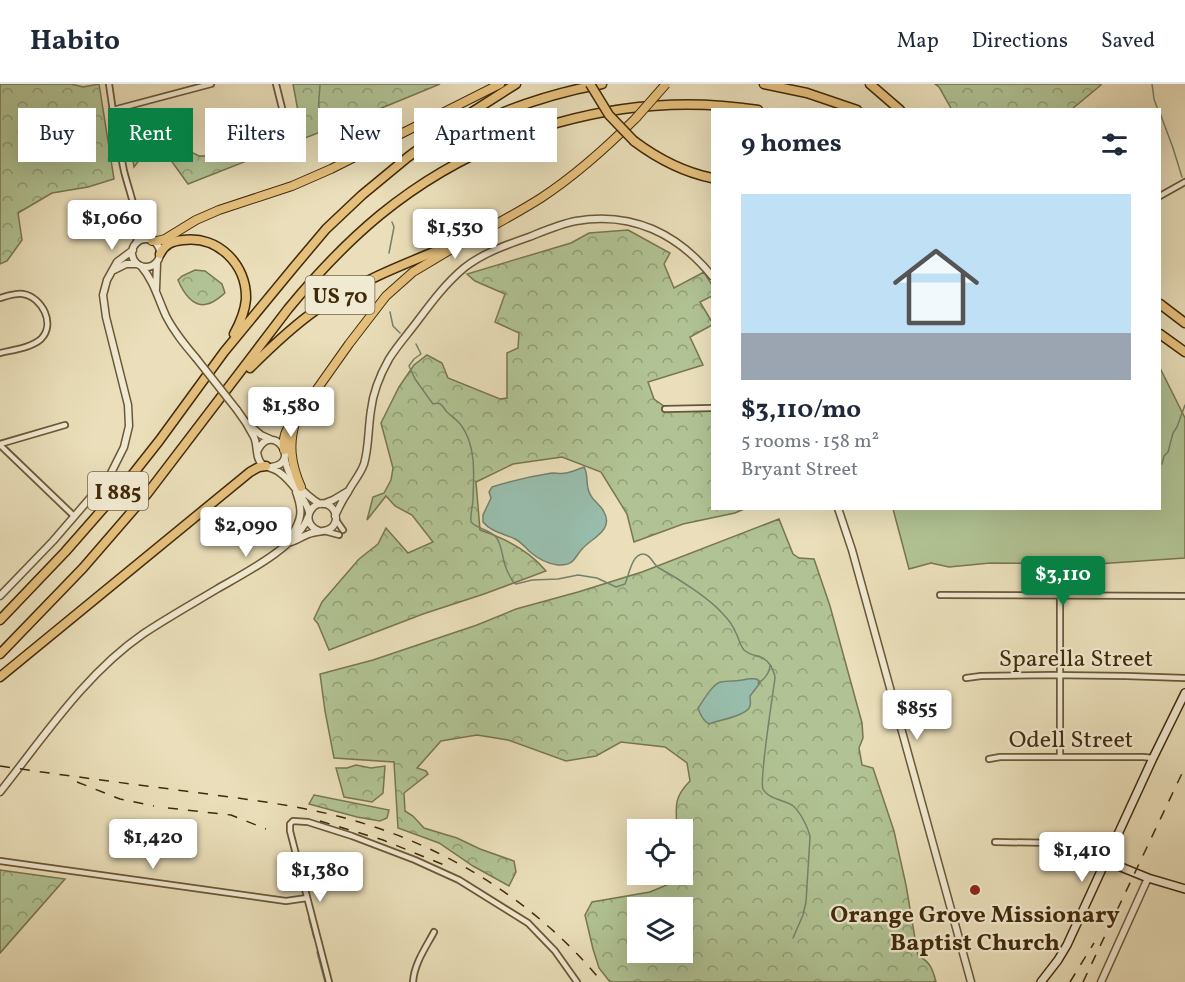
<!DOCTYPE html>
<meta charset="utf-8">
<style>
body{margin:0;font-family:Vollkorn,serif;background:#f6f6f7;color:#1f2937;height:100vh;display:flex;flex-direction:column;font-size:22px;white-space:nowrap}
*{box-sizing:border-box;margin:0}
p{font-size:20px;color:#747a83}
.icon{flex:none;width:33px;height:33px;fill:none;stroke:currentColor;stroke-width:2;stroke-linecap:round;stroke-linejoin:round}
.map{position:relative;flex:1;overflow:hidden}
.sheet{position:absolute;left:711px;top:24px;width:450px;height:402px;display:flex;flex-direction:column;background:#fff;border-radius:0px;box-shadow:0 6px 24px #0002}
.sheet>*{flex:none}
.top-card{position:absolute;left:18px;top:24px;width:570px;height:54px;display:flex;gap:12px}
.fabs{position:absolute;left:627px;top:735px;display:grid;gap:12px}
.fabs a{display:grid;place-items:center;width:66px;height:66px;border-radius:0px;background:#fff;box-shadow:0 6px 24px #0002;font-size:30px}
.price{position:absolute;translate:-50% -51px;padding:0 14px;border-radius:6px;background:#fff;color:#222;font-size:20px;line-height:39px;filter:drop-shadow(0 2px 3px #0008)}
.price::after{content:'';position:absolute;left:50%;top:36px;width:18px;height:14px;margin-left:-9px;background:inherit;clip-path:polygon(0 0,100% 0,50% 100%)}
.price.current{background:#0b8043;color:#fff}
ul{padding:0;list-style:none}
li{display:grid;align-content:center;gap:12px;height:318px;padding:0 30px}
li span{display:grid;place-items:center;height:186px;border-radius:0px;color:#555}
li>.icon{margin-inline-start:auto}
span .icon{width:108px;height:108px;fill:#fffc;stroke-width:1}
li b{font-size:26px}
h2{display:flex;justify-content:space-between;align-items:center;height:72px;padding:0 30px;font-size:26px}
.tag{padding:0 21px;border-radius:0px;background:#fff;box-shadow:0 6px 24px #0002;font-size:21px;line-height:54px}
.tag.current{background:#0b8043;color:#fff}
header{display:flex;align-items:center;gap:36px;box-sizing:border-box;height:84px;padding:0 30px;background:#fff;border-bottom:2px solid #e0e1e3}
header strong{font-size:28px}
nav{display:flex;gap:33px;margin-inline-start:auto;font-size:21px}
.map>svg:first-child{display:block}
.forest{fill:url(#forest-crowns);stroke:#79764f;stroke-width:1.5;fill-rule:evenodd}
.park{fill:#b1c394;stroke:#79764f;stroke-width:1.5}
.water{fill:#98bdac;stroke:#75826b;stroke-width:1.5}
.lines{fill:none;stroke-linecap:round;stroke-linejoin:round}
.stream{stroke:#75826b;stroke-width:1.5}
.minor-casing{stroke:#6b5736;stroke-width:8}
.tertiary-casing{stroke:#6b5736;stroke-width:9}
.secondary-casing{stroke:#412a0a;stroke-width:10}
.trunk-casing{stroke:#412a0a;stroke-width:10}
.motorway-casing{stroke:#412a0a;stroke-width:11}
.minor{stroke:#f1ead2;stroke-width:4.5}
.tertiary{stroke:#f1ead2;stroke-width:6}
.secondary{stroke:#f1ead2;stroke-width:7}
.trunk{stroke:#e5c07d;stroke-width:8}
.motorway{stroke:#e5c07d;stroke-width:8}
.rail{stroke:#412a0a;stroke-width:1.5;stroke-dasharray:10 10;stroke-linecap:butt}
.tertiary-bridge-casing{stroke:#6b5736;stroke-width:9;stroke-linecap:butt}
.trunk-bridge-casing{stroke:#412a0a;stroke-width:10;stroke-linecap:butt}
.motorway-bridge-casing{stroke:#412a0a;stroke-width:11;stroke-linecap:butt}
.tertiary-bridge{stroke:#f1ead2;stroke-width:6}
.trunk-bridge{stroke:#e5c07d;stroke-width:8}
.motorway-bridge{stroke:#e5c07d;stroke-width:8}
.poi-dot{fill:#8f2418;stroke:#f1ead2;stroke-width:2}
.labels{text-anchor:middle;stroke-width:4.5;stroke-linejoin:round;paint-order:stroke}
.shield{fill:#f1ead2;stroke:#766446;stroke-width:1.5}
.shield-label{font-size:22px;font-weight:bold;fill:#412a0a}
.street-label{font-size:24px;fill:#412a0a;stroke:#f1ead2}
.poi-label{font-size:24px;font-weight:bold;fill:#412a0a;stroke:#f1ead2}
</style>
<header>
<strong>Habito</strong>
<nav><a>Map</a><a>Directions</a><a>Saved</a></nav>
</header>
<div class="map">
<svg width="1185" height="898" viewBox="0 0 1185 898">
<defs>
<pattern id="forest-crowns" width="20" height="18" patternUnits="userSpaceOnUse" patternTransform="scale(1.5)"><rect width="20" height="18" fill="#b1c394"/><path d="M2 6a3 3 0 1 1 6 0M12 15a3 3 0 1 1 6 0" fill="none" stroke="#929f77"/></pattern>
</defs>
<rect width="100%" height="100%" fill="#eadfba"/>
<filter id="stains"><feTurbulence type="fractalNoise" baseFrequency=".00333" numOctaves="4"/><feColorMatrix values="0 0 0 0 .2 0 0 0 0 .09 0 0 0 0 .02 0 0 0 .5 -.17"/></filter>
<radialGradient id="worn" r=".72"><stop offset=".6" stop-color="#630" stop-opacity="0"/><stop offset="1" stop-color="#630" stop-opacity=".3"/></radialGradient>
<path class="forest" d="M0,0H71L83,3L99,0L114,95L88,103L52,109L18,129L22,156L7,177L0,180Z
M293,0H440L389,21L188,100L165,68L145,69L134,83L128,45L138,50L143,57L157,55L159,51L170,48L183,64L199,72H230L258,54L281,53L297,44L298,27Z
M935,0H1100L1101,1L1072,25L952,26L939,3Z
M628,146L670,169L664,180L674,204L704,188L712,201V212L700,218L712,238V241L690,253L703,281L648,298L654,315L671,327L712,326V424L744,425L735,429L683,440L634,458L627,430L601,388L562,373L513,380L476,398L480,446C504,454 530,467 546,487L484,510L423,530L329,566L318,540L314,535L322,518L359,475L378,460L386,444L408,469L433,458L412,431L395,422L386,412L367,436L373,413L384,409L391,396L393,384L381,339L399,303L414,281L427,271L442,279L448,294L500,315L507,314V269L518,264L519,249L495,238L505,210L475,197L467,190L571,159L589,149Z
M195,186L205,187L222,200L225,209C220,213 214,219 207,220C193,224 183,208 178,196L182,192Z
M779,435L793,470L799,474L814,475L830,522L862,639L863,654L859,664L862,681L873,684L894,747L906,801L918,872C930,877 933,886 936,898H610L599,884L593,865L585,831L592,818L650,808L674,798L676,791L682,790V746L677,745C676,723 673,714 690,697L687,679L665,663L621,658L596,672L566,677L508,656L477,651L441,657L417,684L426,687L428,690L404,709L405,727L413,732L424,744L457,754L480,765L514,777L516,788L509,802L473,782L439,759L398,744L394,678L334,674L325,627L320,590L373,576L477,541L516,525L578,508L642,488ZM638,824H682V868H638Z
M356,681L371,684L385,682L383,709L372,718L344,713L336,684H347Z
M314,711L389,726L387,734L380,737L357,733L309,720Z
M0,786L65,795L0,869Z"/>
<path class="park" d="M1160,284L1185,334V474L1097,480L990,479L949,483L931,479L909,485L893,425L1160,424Z"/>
<path class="water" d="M584,383C589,391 585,402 590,410C593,417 601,421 604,428C614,446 592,454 583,464C574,473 575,482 558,481C548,480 537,474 529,467C525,463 521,458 515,455C505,450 491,448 483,438V431L491,414L489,408L492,403C511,397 532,392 552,389C557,389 562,390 566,389C572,388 578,385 584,383Z
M747,595C752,595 758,593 760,599L750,612C750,614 751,620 750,622C747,632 719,636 709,640C703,637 700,630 698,624C704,616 712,600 721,598C730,596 737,598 747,595Z"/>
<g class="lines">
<path class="stream" d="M320,0C320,7 318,17 319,24C324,45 350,39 359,55
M1152,0L1154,15L1158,26
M1160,29L1173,64L1182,93
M389,169L394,143L392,138
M390,228L393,242L400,249
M416,260L421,270L414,275L409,282L415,295L433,320C441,317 442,322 447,328C451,332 457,336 461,341C476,361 474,390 473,414C473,422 470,430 471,438C477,445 489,445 496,453C502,461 502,472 505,481C507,488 510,493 514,499L516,500L532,496L558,495L578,491L597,494L616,503L625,500C629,491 632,470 643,470C651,470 653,481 659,484C679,495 709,514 723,530C729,536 733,542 736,549C739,555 740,561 744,566C754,575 762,568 771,582C773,587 775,589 775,594C773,610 759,697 763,705C768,715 784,716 792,721C800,727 808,743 810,753L806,818L803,831L793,854
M1162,380L1164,372L1168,368L1173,349L1177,343L1185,321
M758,599C765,595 769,590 770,582
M309,835L314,854
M317,868L325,898"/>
<defs>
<path id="minor" d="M109,0C113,29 118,59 124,87C130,111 141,135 136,160
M276,0L285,36
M113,26L211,0
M1160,112L1185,98
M137,133L149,156
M0,214C7,212 16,209 23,210C42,213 56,240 41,255C31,264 12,266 0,269
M665,325L712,324
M0,360L65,341
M0,361L74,432
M336,436L343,446
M324,447L339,451
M940,511L1185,512
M1060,511V672
M966,594L981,592L1051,591L1126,592L1185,594
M989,675L1000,673H1143L1153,674
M995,758L1113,760
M0,777L286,817L307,814
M329,898L290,747V740L293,737L308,738L352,752L415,776L459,796L528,839L555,867L577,898
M413,898C414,880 426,863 434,848"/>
<path id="tertiary" d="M132 169a14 14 0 1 1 28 0a14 14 0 1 1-28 0Z
M141,182C154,197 158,215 166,232C174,248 185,261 196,274
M114,186L126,180H137
M156,205L157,179
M237,326C244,335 249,343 254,353C258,361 255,374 262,380C267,384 274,384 279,388C289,395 306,416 309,428
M249,341L261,351L270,355
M258,366C272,337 303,379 271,383
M285,375C287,393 305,411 320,420
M323,420L333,416L348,407
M838,424L852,466L971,898
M335,432C339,423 343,415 348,408C353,398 360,391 364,380C369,363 368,344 371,326C373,308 380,291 389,275C397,262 407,251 416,239C431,219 445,200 464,184C483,169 506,161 529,153C544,147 560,140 576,137C632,127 678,150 712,192
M291,452C302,435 303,427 296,408
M291,458C297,456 303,452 309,450C318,446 334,450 336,435C336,430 334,425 330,422C314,411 297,438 319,447
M0,512L53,457L110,391L124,363L129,342L128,321L106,233L103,211L107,196L117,178L133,166
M0,708C43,654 85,590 143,550C167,534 192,520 217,505C243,490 298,462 308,433
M1101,898L1148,794"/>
<path id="secondary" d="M1106,777L1148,794L1185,805
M1041,898L1058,876L1067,861L1153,674L1185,609"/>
<path id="trunk" d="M473,153C496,140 519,128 541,114C576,91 606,64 636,34
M152,157H157L165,155L196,136L219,126L292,102L331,85L500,0
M296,336C288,360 291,380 301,403
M284,366C282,350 288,342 298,332L349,260L386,212L413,188L460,160"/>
<path id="motorway" d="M764,0L807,9L857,26
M870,0L900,26
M634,57C658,75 683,88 712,94
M419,71C475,36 536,12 602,0
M160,170C165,160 172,157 183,156C218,151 247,181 246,215C245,228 240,239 234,250
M1160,220L1185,239
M1160,250L1185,268
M250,284C271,263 292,243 316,226C365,193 423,173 478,150
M0,536L65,468L129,395L159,357L224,268L294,183L326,145L362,111L408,73L447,44L516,0
M0,570L83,484L147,410L288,225C316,191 346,159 380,131C484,46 624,5 758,26
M0,593L250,388L259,383L266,382"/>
</defs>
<use href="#minor" class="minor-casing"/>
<use href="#tertiary" class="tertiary-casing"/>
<use href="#secondary" class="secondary-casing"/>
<use href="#trunk" class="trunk-casing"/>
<use href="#motorway" class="motorway-casing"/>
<use href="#minor" class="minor"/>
<use href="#tertiary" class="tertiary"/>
<use href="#secondary" class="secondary"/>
<use href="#trunk" class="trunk"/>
<use href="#motorway" class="motorway"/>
<path class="rail" d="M0,682C62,691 123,699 185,707C243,715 303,721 359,738C453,766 540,822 602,898
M77,698L120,715L154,722
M168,724L231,731L266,745
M320,737L383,756L449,783
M1070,898L1094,859
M1083,898L1185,683"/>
<defs>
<path id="tertiary-bridge" d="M196,274L237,326"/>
<path id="trunk-bridge" d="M636,34L666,0"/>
<path id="motorway-bridge" d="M590,0L609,31L634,57"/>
</defs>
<use href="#tertiary-bridge" class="tertiary-bridge-casing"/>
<use href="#trunk-bridge" class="trunk-bridge-casing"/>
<use href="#motorway-bridge" class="motorway-bridge-casing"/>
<use href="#tertiary-bridge" class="tertiary-bridge"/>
<use href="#trunk-bridge" class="trunk-bridge"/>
<use href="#motorway-bridge" class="motorway-bridge"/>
</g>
<circle class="poi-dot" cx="975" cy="806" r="6"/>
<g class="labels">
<g class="shield">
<rect x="305.5" y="192" width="69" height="38" rx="4.5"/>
<rect x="88" y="388" width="60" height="38" rx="4.5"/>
</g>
<g class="shield-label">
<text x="340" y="219">US 70</text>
<text x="118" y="415">I 885</text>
</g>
<g class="street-label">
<text x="1076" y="582">Sparella Street</text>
<text x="1071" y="663">Odell Street</text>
</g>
<g class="poi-label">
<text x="975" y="838">Orange Grove Missionary<tspan x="975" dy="28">Baptist Church</tspan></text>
</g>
</g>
<rect width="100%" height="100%" filter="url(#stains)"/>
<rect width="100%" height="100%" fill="url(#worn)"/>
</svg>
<div class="fabs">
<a><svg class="icon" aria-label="locate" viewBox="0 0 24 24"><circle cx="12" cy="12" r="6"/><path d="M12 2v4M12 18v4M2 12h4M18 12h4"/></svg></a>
<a><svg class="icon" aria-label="layers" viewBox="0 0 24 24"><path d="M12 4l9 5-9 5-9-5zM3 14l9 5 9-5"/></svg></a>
</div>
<b class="price" style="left:112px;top:167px">$1,060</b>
<b class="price" style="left:455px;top:176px">$1,530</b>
<b class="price" style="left:291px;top:354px">$1,580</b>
<b class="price" style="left:246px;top:474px">$2,090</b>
<b class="price current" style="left:1063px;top:523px">$3,110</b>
<b class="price" style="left:917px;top:657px">$855</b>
<b class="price" style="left:153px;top:786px">$1,420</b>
<b class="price" style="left:1082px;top:799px">$1,410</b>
<b class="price" style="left:320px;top:819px">$1,380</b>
<div class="top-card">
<a class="tag">Buy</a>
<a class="tag current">Rent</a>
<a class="tag">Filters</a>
<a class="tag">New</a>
<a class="tag">Apartment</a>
</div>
<section class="sheet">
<h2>9 homes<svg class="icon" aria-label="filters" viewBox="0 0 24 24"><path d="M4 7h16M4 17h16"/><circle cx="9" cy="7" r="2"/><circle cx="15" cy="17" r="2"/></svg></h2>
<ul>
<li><span style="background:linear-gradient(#bfe0f5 75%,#9aa5b1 0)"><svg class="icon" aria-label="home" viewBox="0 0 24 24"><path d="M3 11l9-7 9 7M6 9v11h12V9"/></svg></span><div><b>$3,110/mo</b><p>5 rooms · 158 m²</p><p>Bryant Street</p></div></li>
</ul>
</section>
</div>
